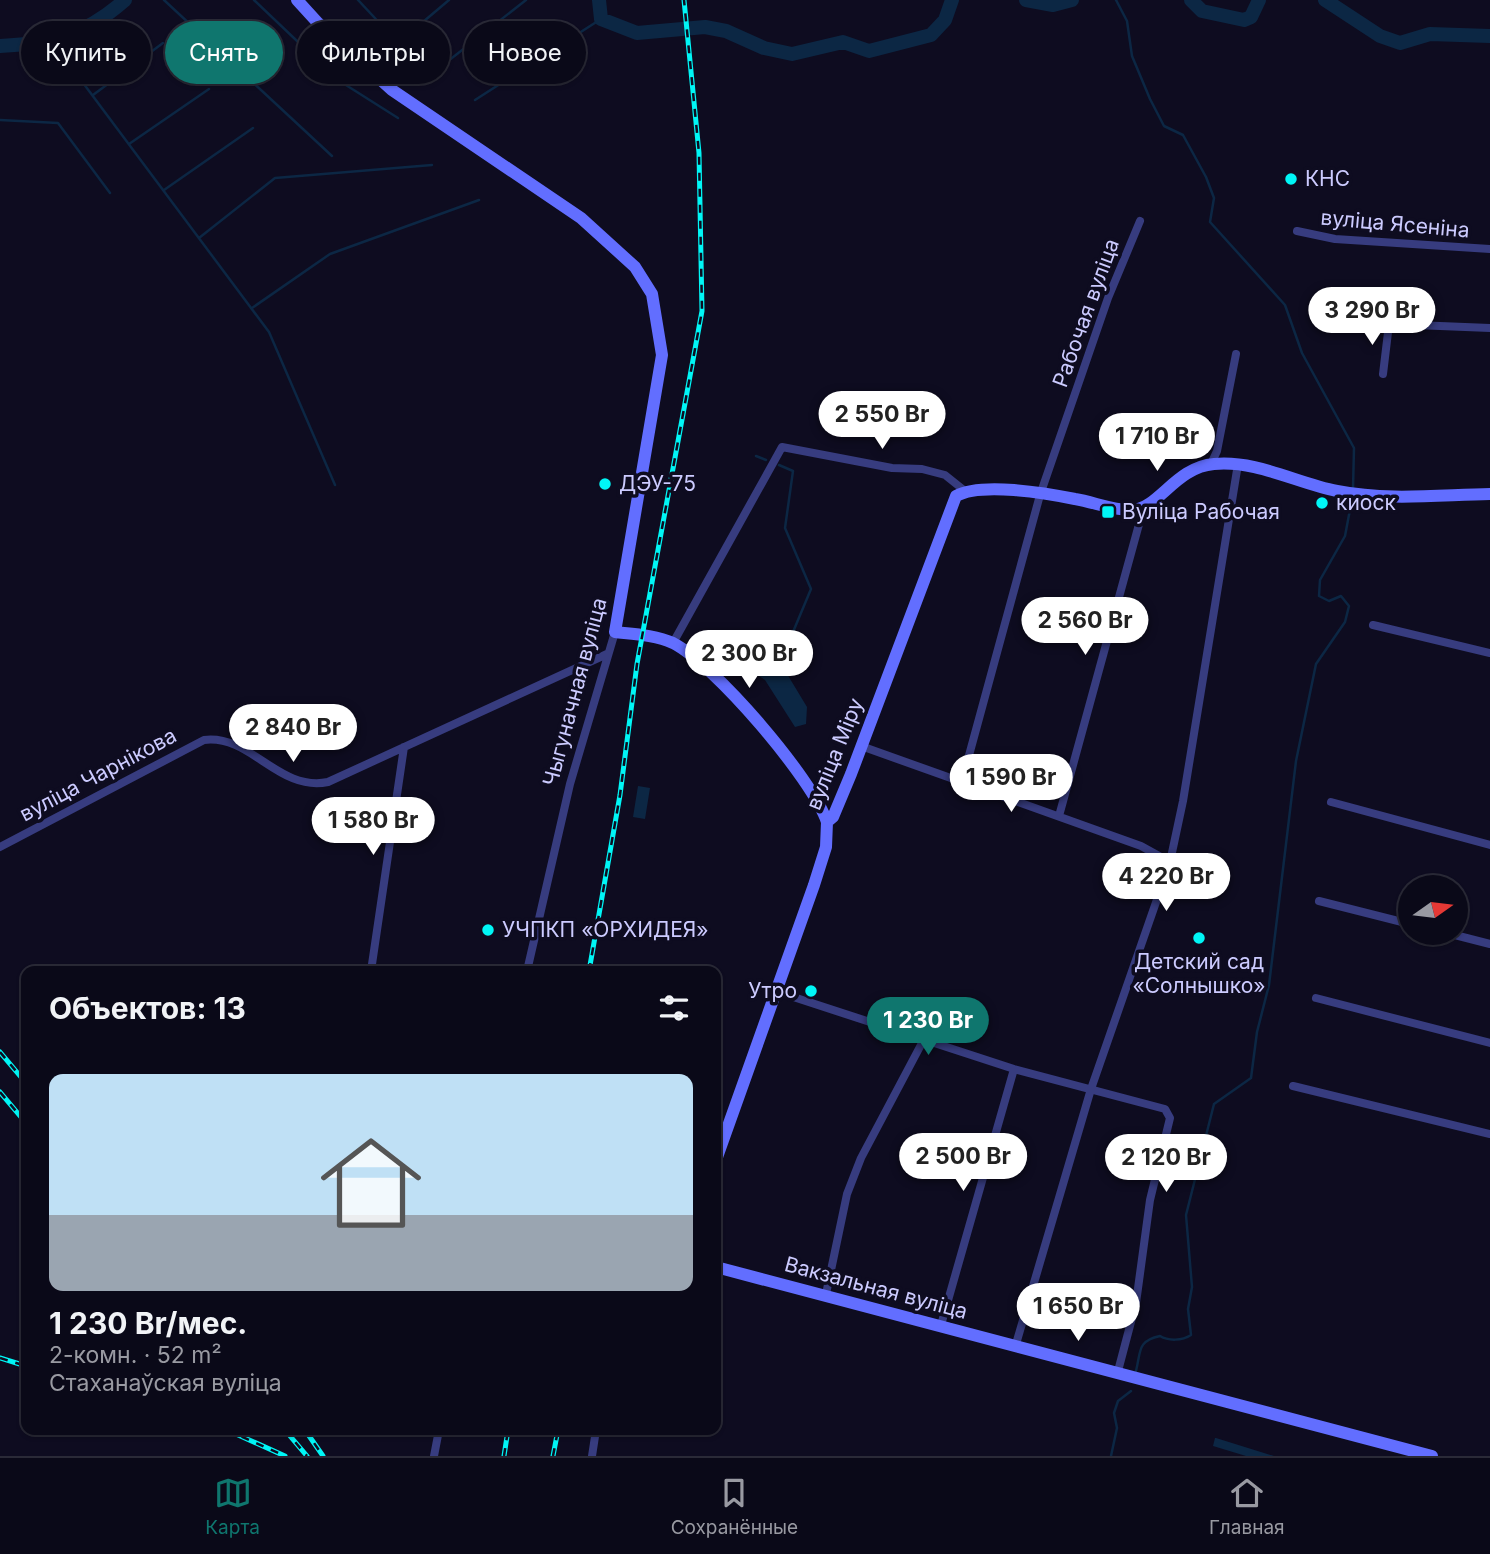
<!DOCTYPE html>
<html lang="ru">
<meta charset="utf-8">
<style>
body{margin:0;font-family:Inter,sans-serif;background:#131221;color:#f1f3f6;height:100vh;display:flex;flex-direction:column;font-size:26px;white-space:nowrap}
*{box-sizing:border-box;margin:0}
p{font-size:23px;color:#999aa2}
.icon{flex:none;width:38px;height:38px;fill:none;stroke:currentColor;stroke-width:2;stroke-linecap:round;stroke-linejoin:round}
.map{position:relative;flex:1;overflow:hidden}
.side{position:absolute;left:21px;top:966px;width:700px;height:469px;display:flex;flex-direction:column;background:#0a0918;border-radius:14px;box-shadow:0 2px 5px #0004,0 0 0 2px #2a2a37}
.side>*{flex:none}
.top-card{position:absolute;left:21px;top:21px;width:700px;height:63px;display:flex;gap:14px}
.needle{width:46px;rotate:76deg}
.controls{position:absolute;left:1398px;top:875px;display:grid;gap:14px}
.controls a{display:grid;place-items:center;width:70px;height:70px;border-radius:50%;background:#0a0918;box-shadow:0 2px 5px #0004,0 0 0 2px #2a2a37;font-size:35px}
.price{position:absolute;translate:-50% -60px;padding:0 16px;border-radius:24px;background:#fff;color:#222;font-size:23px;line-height:46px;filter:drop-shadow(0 2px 4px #0008)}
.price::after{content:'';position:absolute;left:50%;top:42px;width:21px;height:16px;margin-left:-10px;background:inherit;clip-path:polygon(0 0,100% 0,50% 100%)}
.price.on{background:#0f766e;color:#fff}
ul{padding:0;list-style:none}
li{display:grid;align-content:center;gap:14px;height:371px;padding:0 28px}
li span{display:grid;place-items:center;height:217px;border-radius:14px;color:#555}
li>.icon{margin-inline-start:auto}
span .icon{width:126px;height:126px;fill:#fffc;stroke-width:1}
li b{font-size:30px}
h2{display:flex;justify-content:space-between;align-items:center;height:84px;padding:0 28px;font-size:30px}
.pill{padding:0 24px;border-radius:32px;background:#0a0918;box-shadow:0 2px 5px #0004,0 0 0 2px #2a2a37;font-size:24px;line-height:63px}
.pill.on{background:#0f766e;color:#fff}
.menu{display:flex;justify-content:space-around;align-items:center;height:98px;border-top:2px solid #2a2a37;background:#0a0918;font-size:19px;color:#999aa2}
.menu a{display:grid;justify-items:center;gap:4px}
.menu .on{color:#0f766e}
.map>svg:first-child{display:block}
.water{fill:#0c2744}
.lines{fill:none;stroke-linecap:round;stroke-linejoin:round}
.stream{stroke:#0c2744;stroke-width:2.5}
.river{stroke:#0c2744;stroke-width:14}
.street{stroke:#373c7f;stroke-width:8}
.secondary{stroke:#626eff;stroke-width:12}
.rail-casing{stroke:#00f6f6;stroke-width:5}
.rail{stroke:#0e0c20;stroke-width:2.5;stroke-dasharray:8;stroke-linecap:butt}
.poi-dot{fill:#00f6f6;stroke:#0e0c20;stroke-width:2.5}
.labels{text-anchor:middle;stroke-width:7;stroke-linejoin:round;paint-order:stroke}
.poi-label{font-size:21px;fill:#cccbff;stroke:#0e0c20;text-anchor:start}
.street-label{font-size:21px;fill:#cccbff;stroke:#0e0c20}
</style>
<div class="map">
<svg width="1490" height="1456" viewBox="0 0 1490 1456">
<rect width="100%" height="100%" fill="#0e0c20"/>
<path class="water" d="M772,649L807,707L806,724L795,727L765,680L745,667L753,651Z
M638,786L650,788L645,819L633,817Z
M1215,1438H1216L1274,1456H1246L1213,1446Z"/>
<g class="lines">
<path class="stream" d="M164,0L332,156
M254,0L338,80L398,118
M358,0L429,76L526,0
M1116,0L1127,21L1132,56L1150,99L1164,126L1183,135L1206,177L1214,198L1210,222L1285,305L1302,353L1354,448L1353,489
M51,40L269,332L335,485
M398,43L449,0
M93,95L163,43
M475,100L601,19
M0,120L58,123L110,193
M129,144L209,89
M164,190L253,128
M199,238L275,178L432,165
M252,308L330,254L479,200
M756,456L766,460
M779,465L793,471L785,528L811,589L793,632L785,672
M1136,1371C1141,1351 1137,1341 1160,1336C1168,1341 1182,1341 1191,1335L1188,1309L1192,1287L1186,1215L1214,1104L1251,1078L1257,1032L1269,985L1296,761L1316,664L1345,622L1349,606L1341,596L1329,601L1319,596L1320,580L1345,536L1352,499
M1111,1456L1117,1428L1114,1413L1118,1401L1131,1391"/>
<path class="river" d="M599,0L601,19L637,33L705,27L726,31L764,48L792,54L843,42L869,51L931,35L945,20L952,0
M1026,0L1053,5L1072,0
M1191,0L1202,11L1244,20L1251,17L1259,0
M1325,0L1380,36L1400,43L1430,34L1490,36
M0,46C54,43 84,36 125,0"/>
<path class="street" d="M1297,231L1335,239L1490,249
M1340,322L1490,328
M1383,374L1389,324
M1211,464L1217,451L1236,354
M1373,625L1490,653
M673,643L782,447L892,468L922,469L945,475L965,491
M861,746L1141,846L1170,862
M962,781L1040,495L1108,298L1140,221
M1331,802L1490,845
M1059,816L1144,506
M0,847L204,740C251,734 278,792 328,782L607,654
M1319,901L1410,924
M1447,933L1490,944
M371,971L404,747
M527,971L570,784L615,632
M775,991L1014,1069L1165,1109L1170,1118L1150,1200L1136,1303L1118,1371
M1316,998L1490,1043
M1293,1086L1490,1134
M826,1294L847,1194L861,1158L923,1041
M941,1325L1014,1069
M1016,1344L1091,1089L1170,862L1183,801L1238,464
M434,1456L439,1430
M592,1456L596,1430"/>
<path class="secondary" d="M297,0L318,23L392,90L581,218L635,267L652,294L662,355L615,632C633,634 656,635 673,643C714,664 812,778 827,822
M716,1160L814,885L826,847L827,822L833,817L851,774L956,496C981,482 1046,493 1075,499C1094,502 1114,511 1133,510C1159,508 1176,467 1214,464C1257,460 1296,483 1337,491C1388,501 1438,495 1490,494
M716,1267L1432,1456"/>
<defs>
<path id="rail" d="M589,971L620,795L637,664L702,311L699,153L684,0
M0,1052L26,1083
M0,1092L26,1123
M0,1358L26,1366
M227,1430L285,1456
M285,1430L307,1456
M305,1430L323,1456
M504,1456L508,1430
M553,1456L558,1430"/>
</defs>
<use href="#rail" class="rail-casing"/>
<use href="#rail" class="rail"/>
</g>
<g class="poi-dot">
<circle cx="1291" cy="179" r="7"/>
<circle cx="605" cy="484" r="7"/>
<circle cx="1322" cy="503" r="7"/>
<rect x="1101" y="505" width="14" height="14" rx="3.5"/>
<circle cx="488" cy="930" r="7"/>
<circle cx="1199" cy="938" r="7"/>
<circle cx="811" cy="991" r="7"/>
</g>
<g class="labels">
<g class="poi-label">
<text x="1305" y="186">КНС</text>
<text x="619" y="491">ДЭУ-75</text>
<text x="1336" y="510">киоск</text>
<text x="1122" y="519">Вуліца Рабочая</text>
<text x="502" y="937">УЧПКП «ОРХИДЕЯ»</text>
<text x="1199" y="969" text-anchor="middle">Детский сад<tspan x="1199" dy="24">«Солнышко»</tspan></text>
<text x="797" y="998" text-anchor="end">Утро</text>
</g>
<g class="street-label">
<text transform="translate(1395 224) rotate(5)" y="7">вуліца Ясеніна</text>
<text transform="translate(1086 313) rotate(-70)" y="7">Рабочая вуліца</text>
<text transform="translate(575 692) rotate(-75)" y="7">Чыгуначная вуліца</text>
<text transform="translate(835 754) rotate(-68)" y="7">вуліца Міру</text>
<text transform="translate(98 775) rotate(-28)" y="7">вуліца Чарнікова</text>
<text transform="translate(876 1288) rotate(15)" y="7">Вакзальная вуліца</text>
</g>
</g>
</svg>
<div class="controls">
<a><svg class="needle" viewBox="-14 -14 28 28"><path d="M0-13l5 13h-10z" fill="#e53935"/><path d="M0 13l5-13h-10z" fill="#999aa2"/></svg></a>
</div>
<b class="price" style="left:1372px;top:347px">3 290 Br</b>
<b class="price" style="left:882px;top:451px">2 550 Br</b>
<b class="price" style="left:1157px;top:473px">1 710 Br</b>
<b class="price" style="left:1085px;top:657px">2 560 Br</b>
<b class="price" style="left:749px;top:690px">2 300 Br</b>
<b class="price" style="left:293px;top:764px">2 840 Br</b>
<b class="price" style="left:1011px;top:814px">1 590 Br</b>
<b class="price" style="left:373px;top:857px">1 580 Br</b>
<b class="price" style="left:1166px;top:913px">4 220 Br</b>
<b class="price on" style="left:928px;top:1057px">1 230 Br</b>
<b class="price" style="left:963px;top:1193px">2 500 Br</b>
<b class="price" style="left:1166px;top:1194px">2 120 Br</b>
<b class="price" style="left:1078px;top:1343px">1 650 Br</b>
<div class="top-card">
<a class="pill">Купить</a>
<a class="pill on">Снять</a>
<a class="pill">Фильтры</a>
<a class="pill">Новое</a>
</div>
<section class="side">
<h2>Объектов: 13<svg class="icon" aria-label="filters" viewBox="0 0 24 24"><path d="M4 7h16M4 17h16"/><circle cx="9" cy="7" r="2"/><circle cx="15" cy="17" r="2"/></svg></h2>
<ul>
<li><span style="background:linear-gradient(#bfe0f5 65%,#9aa5b1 0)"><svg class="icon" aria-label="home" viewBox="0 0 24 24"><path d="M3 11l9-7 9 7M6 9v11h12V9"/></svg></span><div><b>1 230 Br/мес.</b><p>2-комн. · 52 m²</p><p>Стаханаўская вуліца</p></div></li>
</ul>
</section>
</div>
<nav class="menu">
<a class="on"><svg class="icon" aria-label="map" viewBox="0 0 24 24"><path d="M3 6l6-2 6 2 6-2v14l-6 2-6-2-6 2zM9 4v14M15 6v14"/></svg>Карта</a>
<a><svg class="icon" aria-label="saved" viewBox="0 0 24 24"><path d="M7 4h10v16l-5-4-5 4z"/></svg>Сохранённые</a>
<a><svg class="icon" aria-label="home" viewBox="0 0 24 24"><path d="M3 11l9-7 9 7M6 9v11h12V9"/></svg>Главная</a>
</nav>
